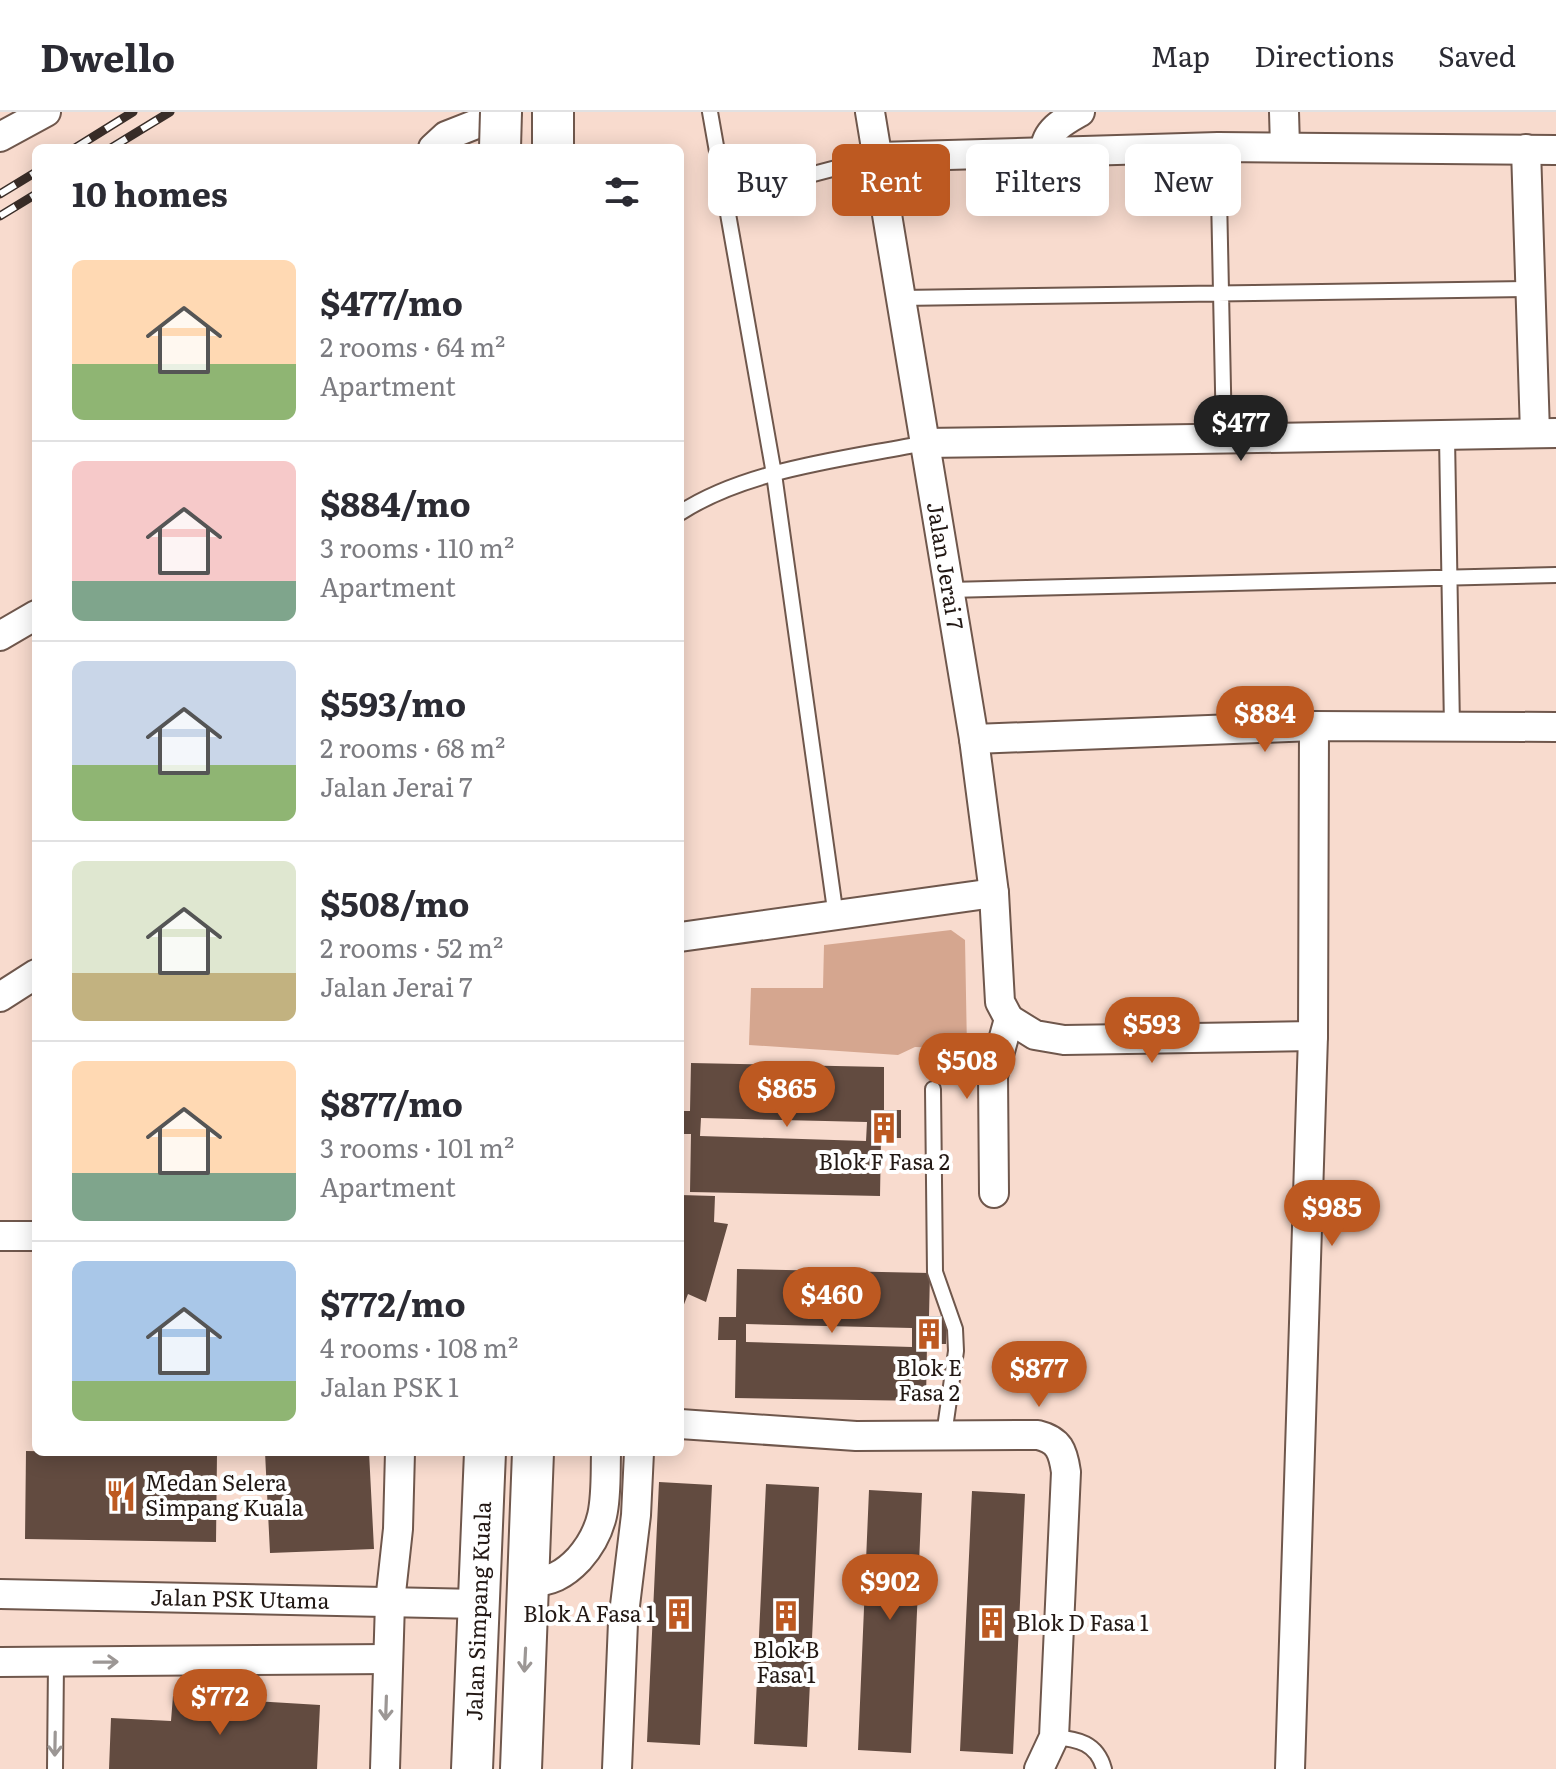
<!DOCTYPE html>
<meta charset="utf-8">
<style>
body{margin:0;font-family:Literata,serif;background:#f7f7f7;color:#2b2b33;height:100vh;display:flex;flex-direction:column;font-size:30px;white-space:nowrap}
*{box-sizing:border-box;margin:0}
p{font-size:26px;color:#7c7c81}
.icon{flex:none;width:44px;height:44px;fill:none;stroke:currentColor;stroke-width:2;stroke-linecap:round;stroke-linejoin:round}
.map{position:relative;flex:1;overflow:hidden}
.details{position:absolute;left:32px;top:32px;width:652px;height:1312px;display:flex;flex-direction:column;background:#fff;border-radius:12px;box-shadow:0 4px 20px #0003}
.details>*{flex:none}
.hud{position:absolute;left:708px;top:32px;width:728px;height:72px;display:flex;gap:16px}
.price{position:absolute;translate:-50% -68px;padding:0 18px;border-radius:28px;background:#bd5921;color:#fff;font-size:26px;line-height:52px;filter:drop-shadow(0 2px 4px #0008)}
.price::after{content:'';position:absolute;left:50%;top:48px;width:24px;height:18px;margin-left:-12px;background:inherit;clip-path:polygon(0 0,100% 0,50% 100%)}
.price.on{background:#222;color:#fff}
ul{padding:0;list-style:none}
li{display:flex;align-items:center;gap:24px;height:200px;padding:0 40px}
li+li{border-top:2px solid #e1e1e2}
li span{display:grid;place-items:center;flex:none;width:224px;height:160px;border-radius:12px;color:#555}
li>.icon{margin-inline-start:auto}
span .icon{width:96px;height:96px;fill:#fffc;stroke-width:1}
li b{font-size:34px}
h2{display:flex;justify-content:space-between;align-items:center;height:96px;padding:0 40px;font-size:34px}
.tag{padding:0 28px;border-radius:12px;background:#fff;box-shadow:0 4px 20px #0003;font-size:28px;line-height:72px}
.tag.on{background:#bd5921;color:#fff}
header{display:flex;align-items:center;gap:48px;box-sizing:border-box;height:112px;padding:0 40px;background:#fff;border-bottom:2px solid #e1e1e2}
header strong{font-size:38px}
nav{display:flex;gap:44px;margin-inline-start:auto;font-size:28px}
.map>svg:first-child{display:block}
.green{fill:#d5a68f}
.building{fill:#624b40;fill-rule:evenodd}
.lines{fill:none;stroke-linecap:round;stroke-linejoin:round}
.lane-casing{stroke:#6f574c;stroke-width:18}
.street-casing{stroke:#6f574c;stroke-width:32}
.secondary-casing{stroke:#6f574c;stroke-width:44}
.lane{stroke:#fff;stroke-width:14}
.street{stroke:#fff;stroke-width:28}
.secondary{stroke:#fff;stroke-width:40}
.rail-casing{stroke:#392d28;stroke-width:9}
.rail{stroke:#fff;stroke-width:6;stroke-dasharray:18;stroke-linecap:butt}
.secondary-bridge-casing{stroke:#6f574c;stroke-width:44;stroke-linecap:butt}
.secondary-bridge{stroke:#fff;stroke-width:40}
.oneway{stroke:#9c9795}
.labels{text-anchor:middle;stroke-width:8;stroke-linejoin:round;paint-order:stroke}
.street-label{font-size:22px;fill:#221814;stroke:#fff}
.poi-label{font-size:22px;fill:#221814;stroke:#fff}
</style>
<header>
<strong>Dwello</strong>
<nav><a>Map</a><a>Directions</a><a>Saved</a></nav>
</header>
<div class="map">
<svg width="1556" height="1657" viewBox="0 0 1556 1657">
<rect width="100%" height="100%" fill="#f8dbce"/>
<path class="green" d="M951,818L965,828L967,937L915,935L898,943L749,933L751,876H823L824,833Z"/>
<path class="building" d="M691,951L884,955V998H901V1026H881L880,1084L690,1080L691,1022H680V999H690ZM701,1006L867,1010L866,1029L700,1024Z
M680,1083L715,1084L714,1110L728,1112L706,1190L688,1182L683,1195L680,1194Z
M737,1157L930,1161L929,1204H947L946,1232H927L926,1289L735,1286L736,1228H718L719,1205H736ZM746,1212L912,1216V1235L746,1230Z
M26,1339L217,1342L216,1430L25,1427Z
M265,1340H369L374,1437L270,1441Z
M659,1370L712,1373L700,1633L647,1630Z
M766,1372L819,1375L807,1635L754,1632Z
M869,1378L922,1381L911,1641L858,1638Z
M972,1379L1025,1382L1013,1642L960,1639Z
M173,1584L320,1593L317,1657H109L111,1606L171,1609Z"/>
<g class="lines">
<defs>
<path id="lane" d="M710,0L774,362L836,805
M1218,35L1224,325
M726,85L878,45
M901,186L1531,177
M1447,325L1452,615
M680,401C747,357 846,347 925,331
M949,478L1556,463
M933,977L935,1160L955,1217L956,1239L944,1323
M1054,1625C1078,1627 1097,1631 1104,1657
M55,1657L56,1550"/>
<g id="street">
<path id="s1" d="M870,0L974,627L994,781L1000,890L1009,907"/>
<path d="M1284,0L1285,35"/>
<path d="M0,25L46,0"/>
<path d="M433,36L446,24L507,0"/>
<path d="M1526,37L1535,321"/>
<path d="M1045,39C1045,19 1064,9 1080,0"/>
<path d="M878,45L1218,35L1556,38"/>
<path d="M925,331C1135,327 1346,326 1556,321"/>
<path d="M0,524L36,503"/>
<path d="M974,627L1314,614L1556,615"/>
<path d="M680,825L994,781"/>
<path d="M0,885L36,862"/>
<path d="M1009,907L1035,923L1064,928L1313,924"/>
<path d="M994,1081L993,964L1009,907"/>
<path d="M0,1124H36"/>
<path d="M680,1312L856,1324L1038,1323C1059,1328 1063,1339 1066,1360L1054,1625L1039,1657"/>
<path d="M529,1470C550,1470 564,1463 579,1447C609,1413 605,1383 606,1340"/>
<path id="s2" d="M0,1482L479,1492"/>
<path d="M0,1550L388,1547"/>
<path d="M385,1657L390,1490L398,1417L400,1340"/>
<path d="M617,1657L623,1510L636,1403L639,1340"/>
<path d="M1290,1657L1313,924L1314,614"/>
</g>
<g id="secondary">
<path d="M553,36V0"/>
<path id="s3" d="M472,1657L485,1340"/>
<path d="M521,1657L533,1340"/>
</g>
</defs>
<use href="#lane" class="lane-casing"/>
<use href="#street" class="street-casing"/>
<use href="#secondary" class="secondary-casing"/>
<use href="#lane" class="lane"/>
<use href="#street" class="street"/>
<use href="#secondary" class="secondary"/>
<defs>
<path id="rail" d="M75,36L133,0
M111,36L170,0
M0,82L36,60
M0,104L36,82"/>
</defs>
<use href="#rail" class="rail-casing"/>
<use href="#rail" class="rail"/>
<defs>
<path id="secondary-bridge" d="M500,36L501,0"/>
</defs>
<use href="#secondary-bridge" class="secondary-bridge-casing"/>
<use href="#secondary-bridge" class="secondary-bridge"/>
</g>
<defs><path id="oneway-shaft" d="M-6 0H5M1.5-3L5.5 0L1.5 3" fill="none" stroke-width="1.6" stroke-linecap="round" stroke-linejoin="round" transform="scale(2)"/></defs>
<g class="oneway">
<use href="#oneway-shaft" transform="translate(525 1548) rotate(93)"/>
<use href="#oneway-shaft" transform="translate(106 1550) rotate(-1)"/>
<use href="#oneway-shaft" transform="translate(386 1596) rotate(92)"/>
<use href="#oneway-shaft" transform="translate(55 1632) rotate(91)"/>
</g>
<defs>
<symbol id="building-bare" viewBox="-9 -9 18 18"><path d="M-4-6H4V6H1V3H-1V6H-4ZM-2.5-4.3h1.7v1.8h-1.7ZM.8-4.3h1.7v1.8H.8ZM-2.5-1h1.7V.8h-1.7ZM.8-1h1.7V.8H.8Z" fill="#bd5921" stroke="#fff" stroke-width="2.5" paint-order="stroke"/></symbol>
<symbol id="restaurant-bare" viewBox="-9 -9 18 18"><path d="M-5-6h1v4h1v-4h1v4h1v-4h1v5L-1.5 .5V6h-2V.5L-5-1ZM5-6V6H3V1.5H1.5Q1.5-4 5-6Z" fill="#bd5921" stroke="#fff" stroke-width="2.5" paint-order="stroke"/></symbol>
</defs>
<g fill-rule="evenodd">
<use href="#building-bare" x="862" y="994" width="44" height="44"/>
<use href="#building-bare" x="907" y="1200" width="44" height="44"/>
<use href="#restaurant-bare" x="99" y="1362" width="44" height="44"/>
<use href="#building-bare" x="657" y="1480" width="44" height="44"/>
<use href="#building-bare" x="764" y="1482" width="44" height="44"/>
<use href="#building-bare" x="970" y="1489" width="44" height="44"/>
</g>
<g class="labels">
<g class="street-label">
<text dy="8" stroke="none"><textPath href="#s1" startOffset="460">Jalan Jerai 7</textPath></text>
<text dy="8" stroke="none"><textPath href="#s2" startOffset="240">Jalan PSK Utama</textPath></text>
<text dy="8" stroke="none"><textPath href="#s3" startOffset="158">Jalan Simpang Kuala</textPath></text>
</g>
<g class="poi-label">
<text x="884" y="1058">Blok F Fasa 2</text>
<text x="929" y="1264">Blok E<tspan x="929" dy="25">Fasa 2</tspan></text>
<text x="145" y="1379" text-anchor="start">Medan Selera<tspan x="145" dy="25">Simpang Kuala</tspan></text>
<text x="655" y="1510" text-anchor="end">Blok A Fasa 1</text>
<text x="1016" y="1519" text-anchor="start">Blok D Fasa 1</text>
<text x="786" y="1546">Blok B<tspan x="786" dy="25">Fasa 1</tspan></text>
</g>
</g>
</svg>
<b class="price on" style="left:1241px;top:351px">$477</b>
<b class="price" style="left:1265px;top:642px">$884</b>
<b class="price" style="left:1152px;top:953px">$593</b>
<b class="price" style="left:967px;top:989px">$508</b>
<b class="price" style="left:787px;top:1017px">$865</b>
<b class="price" style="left:1332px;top:1136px">$985</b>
<b class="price" style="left:832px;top:1223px">$460</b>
<b class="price" style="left:1039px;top:1297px">$877</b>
<b class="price" style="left:890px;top:1510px">$902</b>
<b class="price" style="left:220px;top:1625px">$772</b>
<div class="hud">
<a class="tag">Buy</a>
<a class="tag on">Rent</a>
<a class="tag">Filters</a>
<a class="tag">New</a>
</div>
<section class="details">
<h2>10 homes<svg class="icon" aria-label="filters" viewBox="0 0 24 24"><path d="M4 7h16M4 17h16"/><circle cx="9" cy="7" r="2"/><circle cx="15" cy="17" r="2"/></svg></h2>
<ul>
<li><span style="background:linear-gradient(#ffd9b3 65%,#8fb573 0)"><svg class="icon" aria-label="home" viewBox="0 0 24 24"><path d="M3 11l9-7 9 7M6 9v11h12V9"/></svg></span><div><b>$477/mo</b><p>2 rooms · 64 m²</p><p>Apartment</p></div></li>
<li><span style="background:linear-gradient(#f6c9c9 75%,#7fa58c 0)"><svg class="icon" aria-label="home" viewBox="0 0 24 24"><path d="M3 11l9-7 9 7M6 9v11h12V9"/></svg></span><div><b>$884/mo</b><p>3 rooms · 110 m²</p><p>Apartment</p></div></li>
<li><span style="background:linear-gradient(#c9d6e8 65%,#8fb573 0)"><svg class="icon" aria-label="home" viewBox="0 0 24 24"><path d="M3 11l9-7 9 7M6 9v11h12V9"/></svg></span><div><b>$593/mo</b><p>2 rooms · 68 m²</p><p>Jalan Jerai 7</p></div></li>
<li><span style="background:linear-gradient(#dfe7d0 70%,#c2b280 0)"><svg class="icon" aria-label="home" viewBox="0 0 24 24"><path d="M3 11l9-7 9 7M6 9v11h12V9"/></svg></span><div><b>$508/mo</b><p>2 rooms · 52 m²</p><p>Jalan Jerai 7</p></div></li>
<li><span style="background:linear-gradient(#ffd9b3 70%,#7fa58c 0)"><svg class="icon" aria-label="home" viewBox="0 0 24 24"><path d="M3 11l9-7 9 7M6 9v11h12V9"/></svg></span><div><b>$877/mo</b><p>3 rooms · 101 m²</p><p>Apartment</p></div></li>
<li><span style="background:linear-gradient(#a9c7e8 75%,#8fb573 0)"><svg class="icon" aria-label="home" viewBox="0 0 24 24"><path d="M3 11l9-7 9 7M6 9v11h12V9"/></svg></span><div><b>$772/mo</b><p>4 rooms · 108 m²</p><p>Jalan PSK 1</p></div></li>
</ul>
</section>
</div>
